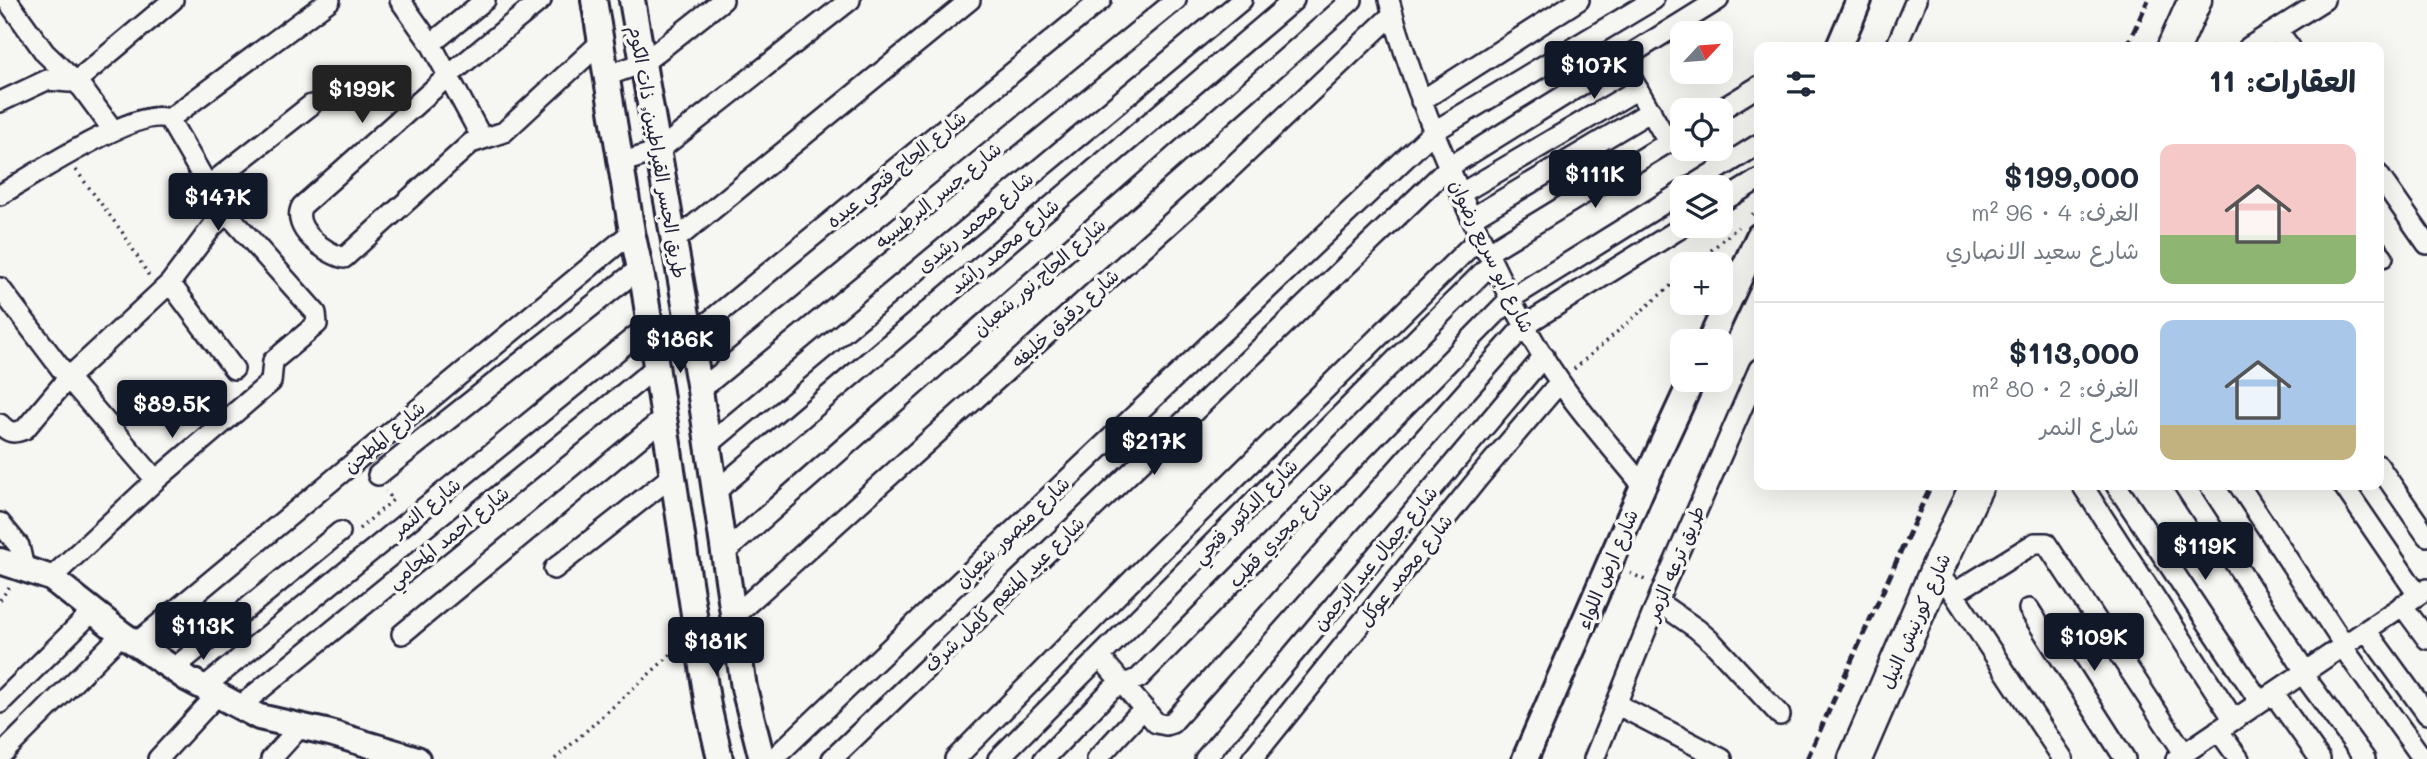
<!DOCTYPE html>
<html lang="ar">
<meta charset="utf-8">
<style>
body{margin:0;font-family:Mali,"Playpen Sans Arabic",sans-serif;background:#f6f6f7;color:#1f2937;direction:rtl;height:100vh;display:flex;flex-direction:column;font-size:26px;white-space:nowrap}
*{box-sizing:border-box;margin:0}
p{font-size:23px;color:#747a83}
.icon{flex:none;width:38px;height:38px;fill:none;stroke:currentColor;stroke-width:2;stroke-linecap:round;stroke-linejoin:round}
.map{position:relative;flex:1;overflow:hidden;direction:ltr}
.side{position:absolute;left:1754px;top:42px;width:630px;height:448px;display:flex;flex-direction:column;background:#fff;border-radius:14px;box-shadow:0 7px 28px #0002;direction:rtl}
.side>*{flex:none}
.needle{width:46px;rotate:64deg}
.tools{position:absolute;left:1670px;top:21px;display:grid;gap:14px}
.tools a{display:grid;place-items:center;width:63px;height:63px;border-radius:14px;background:#fff;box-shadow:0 7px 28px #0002;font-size:35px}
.price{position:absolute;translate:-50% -60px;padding:0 16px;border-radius:7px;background:#111827;color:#fff;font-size:23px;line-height:46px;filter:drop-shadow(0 2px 4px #0008)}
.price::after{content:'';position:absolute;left:50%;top:42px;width:21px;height:16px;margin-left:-10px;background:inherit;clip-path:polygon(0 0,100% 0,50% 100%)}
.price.selected{background:#222;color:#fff}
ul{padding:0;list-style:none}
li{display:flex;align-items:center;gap:21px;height:175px;padding:0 28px}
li+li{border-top:2px solid #e0e1e3}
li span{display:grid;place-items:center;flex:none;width:196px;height:140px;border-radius:14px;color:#555}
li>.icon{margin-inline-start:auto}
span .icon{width:84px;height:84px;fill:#fffc;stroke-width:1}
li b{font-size:30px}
h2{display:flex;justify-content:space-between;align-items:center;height:84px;padding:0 28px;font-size:30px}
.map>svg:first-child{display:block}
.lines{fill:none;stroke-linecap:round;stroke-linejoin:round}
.minor-casing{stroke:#22223b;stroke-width:24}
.tertiary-casing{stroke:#22223b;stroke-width:30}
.primary-casing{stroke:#22223b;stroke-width:37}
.path{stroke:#22223b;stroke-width:3.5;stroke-dasharray:2 5;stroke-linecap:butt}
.minor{stroke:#f6f6f2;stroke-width:19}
.tertiary{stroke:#f6f6f2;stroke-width:24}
.primary{stroke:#f6f6f2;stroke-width:32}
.rail{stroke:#22223b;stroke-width:5;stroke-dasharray:10 5;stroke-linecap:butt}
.labels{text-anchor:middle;stroke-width:7;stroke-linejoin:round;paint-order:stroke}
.street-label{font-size:19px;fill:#22223b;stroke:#f6f6f2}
</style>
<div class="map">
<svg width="2427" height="759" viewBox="0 0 2427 759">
<rect width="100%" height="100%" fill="#f6f6f2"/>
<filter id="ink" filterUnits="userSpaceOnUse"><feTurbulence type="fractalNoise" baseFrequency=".0143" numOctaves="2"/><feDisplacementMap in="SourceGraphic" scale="14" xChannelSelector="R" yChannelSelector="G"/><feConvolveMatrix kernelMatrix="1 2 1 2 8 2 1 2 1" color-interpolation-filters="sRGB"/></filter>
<g filter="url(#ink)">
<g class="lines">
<defs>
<path id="minor" d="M7,0L45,53L82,88L113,130
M400,0L431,44L482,138
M541,0L447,77L302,206C290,228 325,253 344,258L471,143L504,132L600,43
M1389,0C1410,79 1442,154 1476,228C1501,281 1526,334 1560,382C1585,418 1615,451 1643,486
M2277,30L2290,47
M431,44L485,0
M1896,47L1916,0
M2249,47L2324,0
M1621,60L1668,142
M606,76L643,63L723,0
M1421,101L1579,0
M0,102L47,80L69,82L80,78L173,0
M1720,110L1759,86
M169,119L330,0
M620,163L658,151L850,0
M2378,174L2427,244
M208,186L311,105
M1690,187L1759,144
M1460,194L1638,89
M0,195C30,177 139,105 169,119
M1720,203L1759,179
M1472,218L1651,111
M673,242L970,0
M2378,251L2383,257
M1487,253L1682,134
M170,283L234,369
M0,288L68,378L156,480
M690,337L1101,0
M700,390L1176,0
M0,424C9,433 13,434 25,429L68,378L170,283L212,227L227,213
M708,445L1242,0
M2378,465L2427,536
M378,475L640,268
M2082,485L2234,720
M2116,485L2260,702
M2184,485L2305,671
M2239,485L2344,645
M2343,485L2418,595
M715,492L1294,0
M0,523L19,546L24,568
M724,553L1352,0
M554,569L672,476
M51,578L156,480L271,382L273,361L317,324L316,313L227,213L208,186L169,119
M1948,585L2063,759
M1954,593L2035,543H2046L2184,753
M1658,602L1697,629L1713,643L1780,715
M2402,605L2427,639
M2029,609L2125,759
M733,617L1213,185L1393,14
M2366,630L2427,714
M402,634L664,418
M136,643L632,232
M2342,646L2423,759
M1100,657L1156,723L1166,725L1172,723L1525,325L1684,226
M173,669L340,532
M2302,673L2365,759
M203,688L649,325
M2273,693L2320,759
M0,703L94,610
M1616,704L1722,759
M239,707L656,367
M2218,730L2239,759
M0,756L122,634
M158,759L217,695
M271,759L300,727
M773,759L1433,132L1653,0
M832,759L1449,167L1718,0
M955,759L1154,558L1480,237
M998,759L1492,263
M1044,759L1112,689L1139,678L1510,299L1682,192
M1097,759L1144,708
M1205,759L1544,356
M1252,759L1480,476L1560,382
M1594,759L1663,588L1759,369
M2176,759L2427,589"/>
<path id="tertiary" d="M594,0L632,232L644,287L708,706L720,759
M632,0L700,390L744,688L762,759
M1839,47L1859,0
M1710,341L1759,236
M0,561L51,578L122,634L188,679L259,717L330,733L417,759
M1525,759L1643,486L1692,380"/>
<path id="primary" d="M2174,47L2195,0
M1855,759L1937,569L1977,485"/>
</defs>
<use href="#minor" class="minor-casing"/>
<use href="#tertiary" class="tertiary-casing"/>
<use href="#primary" class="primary-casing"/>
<path class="path" d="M1863,42L1876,47
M76,170L125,236L149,276
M1752,215L1759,209
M1695,264L1738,227
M1574,369L1682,276
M359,529L393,500L386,491
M1630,573L1645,580
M0,600L10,586
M555,759L677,649"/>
<use href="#minor" class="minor"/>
<use href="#tertiary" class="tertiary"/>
<use href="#primary" class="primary"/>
<path class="rail" d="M2127,47L2148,0
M1807,759L1931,485"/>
</g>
</g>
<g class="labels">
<g class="street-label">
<text transform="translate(658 152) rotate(80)" y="7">طريق الجسر القيراطيين, ذات الكوم</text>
<text transform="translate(896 169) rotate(-39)" y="7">شارع الحاج فتحي عبده</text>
<text transform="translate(938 195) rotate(-39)" y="7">شارع جسر البرطسيه</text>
<text transform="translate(975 222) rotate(-40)" y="7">شارع محمد رشدى</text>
<text transform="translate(1004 246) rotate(-40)" y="7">شارع محمد راشد</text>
<text transform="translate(1492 256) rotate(64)" y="7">شارع ابو سريع رضوان</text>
<text transform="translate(1039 277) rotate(-41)" y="7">شارع الحاج نور شعبان</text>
<text transform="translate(1065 318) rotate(-42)" y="7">شارع دقدق خليفه</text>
<text transform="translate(384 437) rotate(-40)" y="7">شارع المطحن</text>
<text transform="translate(426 507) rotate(-39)" y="7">شارع النمر</text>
<text transform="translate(1245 511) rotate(-45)" y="7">شارع الدكتور فتحي</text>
<text transform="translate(1012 532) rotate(-44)" y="7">شارع منصور شعبان</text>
<text transform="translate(1280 534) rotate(-46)" y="7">شارع مجدي قطب</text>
<text transform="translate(448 537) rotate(-39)" y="7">شارع احمد المحامي</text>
<text transform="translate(1375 558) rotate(-50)" y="7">شارع جمال عبد الرحمن</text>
<text transform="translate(1675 563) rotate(-67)" y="7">طريق ترعه الزمر</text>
<text transform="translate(1607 569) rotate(-67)" y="7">شارع ارض اللواء</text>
<text transform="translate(1405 570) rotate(-51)" y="7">شارع محمد عوكل</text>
<text transform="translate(1004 594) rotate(-44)" y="7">شارع عبد المنعم كامل شرف</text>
<text transform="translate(1915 621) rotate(-66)" y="7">شارع كورنيش النيل</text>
</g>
</g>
</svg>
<div class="tools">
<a><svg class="needle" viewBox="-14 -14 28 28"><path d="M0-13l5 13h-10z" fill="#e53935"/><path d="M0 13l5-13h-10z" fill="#747a83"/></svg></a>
<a><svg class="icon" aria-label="locate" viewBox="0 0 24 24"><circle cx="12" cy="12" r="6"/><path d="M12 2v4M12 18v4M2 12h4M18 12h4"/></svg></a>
<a><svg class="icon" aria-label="layers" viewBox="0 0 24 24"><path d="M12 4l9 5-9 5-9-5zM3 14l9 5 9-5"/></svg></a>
<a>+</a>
<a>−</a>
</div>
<b class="price" style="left:1594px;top:101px">$107K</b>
<b class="price selected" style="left:362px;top:125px">$199K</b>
<b class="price" style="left:1595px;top:210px">$111K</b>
<b class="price" style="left:218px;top:233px">$147K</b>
<b class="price" style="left:680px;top:375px">$186K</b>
<b class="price" style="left:172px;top:440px">$89.5K</b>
<b class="price" style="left:1154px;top:477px">$217K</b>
<b class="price" style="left:2205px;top:582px">$119K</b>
<b class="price" style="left:203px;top:662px">$113K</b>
<b class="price" style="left:2094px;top:673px">$109K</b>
<b class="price" style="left:716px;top:677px">$181K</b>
<section class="side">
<h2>العقارات: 11<svg class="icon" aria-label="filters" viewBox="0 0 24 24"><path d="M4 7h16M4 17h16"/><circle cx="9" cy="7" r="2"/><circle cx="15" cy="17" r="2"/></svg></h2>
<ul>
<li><span style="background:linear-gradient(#f6c9c9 65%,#8fb573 0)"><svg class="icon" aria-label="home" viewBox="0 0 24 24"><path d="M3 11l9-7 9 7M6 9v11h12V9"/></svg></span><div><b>$199,000</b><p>الغرف: 4 · 96 m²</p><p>شارع سعيد الانصاري</p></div></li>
<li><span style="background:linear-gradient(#a9c7e8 75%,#c2b280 0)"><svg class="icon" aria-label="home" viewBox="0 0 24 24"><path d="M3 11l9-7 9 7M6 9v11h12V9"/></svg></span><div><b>$113,000</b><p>الغرف: 2 · 80 m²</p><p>شارع النمر</p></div></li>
</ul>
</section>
</div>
